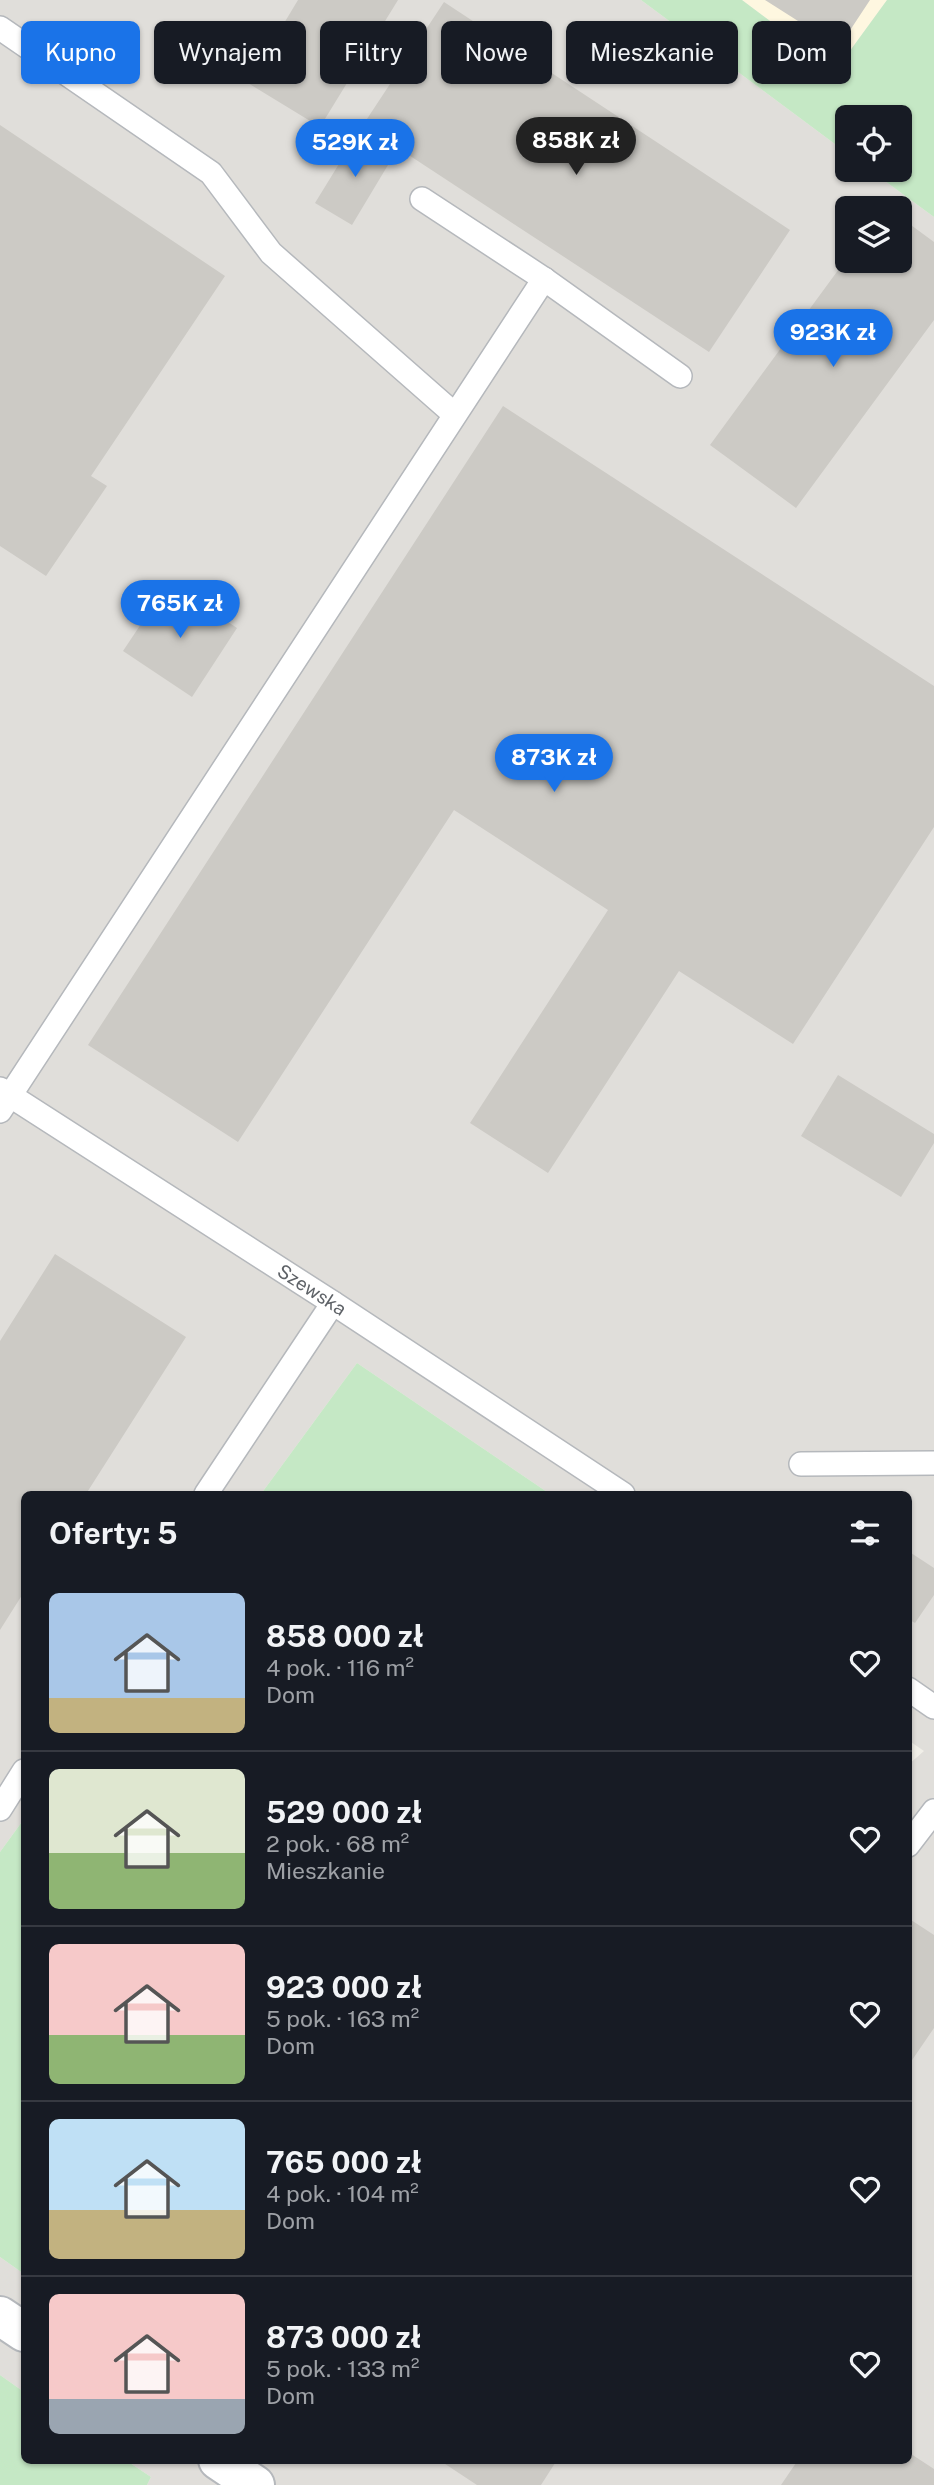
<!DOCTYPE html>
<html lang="pl">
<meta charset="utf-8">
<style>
body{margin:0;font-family:"Public Sans",sans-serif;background:#242831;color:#f1f3f6;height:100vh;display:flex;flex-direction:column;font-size:26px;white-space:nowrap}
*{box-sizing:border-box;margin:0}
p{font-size:23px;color:#9ea1a6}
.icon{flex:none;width:38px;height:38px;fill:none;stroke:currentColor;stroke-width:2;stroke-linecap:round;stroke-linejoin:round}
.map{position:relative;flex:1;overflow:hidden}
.sheet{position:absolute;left:21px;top:1491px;width:891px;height:973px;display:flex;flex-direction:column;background:#171b24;border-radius:10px;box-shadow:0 2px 5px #0004}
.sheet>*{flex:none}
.banner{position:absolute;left:21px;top:21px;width:892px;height:63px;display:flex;gap:14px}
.controls{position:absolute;left:835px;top:105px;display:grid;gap:14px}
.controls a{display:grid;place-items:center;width:77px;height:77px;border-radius:10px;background:#171b24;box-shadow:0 2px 5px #0004;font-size:35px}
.price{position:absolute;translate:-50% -60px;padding:0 16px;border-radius:24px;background:#1a73e8;color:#fff;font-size:23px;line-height:46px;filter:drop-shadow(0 2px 4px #0008)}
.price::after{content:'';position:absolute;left:50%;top:42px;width:21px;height:16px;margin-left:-10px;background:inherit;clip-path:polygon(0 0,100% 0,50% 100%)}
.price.current{background:#222;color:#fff}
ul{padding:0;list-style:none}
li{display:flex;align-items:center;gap:21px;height:175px;padding:0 28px}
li+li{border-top:2px solid #363941}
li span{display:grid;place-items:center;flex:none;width:196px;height:140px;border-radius:10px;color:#555}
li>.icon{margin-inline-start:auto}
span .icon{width:84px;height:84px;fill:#fffc;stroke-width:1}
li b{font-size:30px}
h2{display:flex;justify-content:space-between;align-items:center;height:84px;padding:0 28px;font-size:30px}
.chip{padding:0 24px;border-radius:10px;background:#171b24;box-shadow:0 2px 5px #0004;font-size:24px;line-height:63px}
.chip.current{background:#1a73e8;color:#fff}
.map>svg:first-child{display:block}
.commercial{fill:#fef7e0}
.industrial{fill:#e0deda;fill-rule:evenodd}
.green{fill:#c5e8c5}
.building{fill:#cccac5}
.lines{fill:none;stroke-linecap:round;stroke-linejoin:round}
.service-casing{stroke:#b5b8bc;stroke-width:26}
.minor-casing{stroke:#b5b8bc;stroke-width:42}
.service{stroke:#fff;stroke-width:23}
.minor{stroke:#fff;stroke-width:38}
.labels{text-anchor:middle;stroke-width:6;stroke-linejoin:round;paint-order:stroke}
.street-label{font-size:19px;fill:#5f6368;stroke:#fff}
</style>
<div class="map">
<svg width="934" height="2485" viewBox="0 0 934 2485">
<rect width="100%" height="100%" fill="#f1efe8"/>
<path class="commercial" d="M742,0H887L836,70Z"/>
<path class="industrial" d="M0,0H641L847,153V170H870L934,217V2485H147L151,2477L127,2461L908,2460V1765L924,1751L908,1740V1494H550L357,1363L261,1494H24V1819L0,1852ZM847,208H900V261H847Z
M0,2257L24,2274V2392L0,2375Z"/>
<path class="green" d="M641,0H742L836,70L887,0H934V217L870,170H900V117H847V153Z
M357,1363L550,1494H261Z
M24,1819V2274L0,2257V1852Z
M0,2375L24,2392V2460L127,2461L151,2477L147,2485H0Z"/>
<path class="building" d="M298,0H398L320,127L248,83Z
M765,0H870L839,47Z
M444,2L790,230L709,352L363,125Z
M0,125L225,276L91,476L107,486L46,576L0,546Z
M358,133L394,155L352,225L315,203Z
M900,217L934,242V320L796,508L710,445L847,258V261H900Z
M503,406L934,686V827L793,1044L679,971L548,1173L470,1123L608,910L454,810L238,1142L88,1045Z
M169,582L237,628L192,697L123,651Z
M838,1075L934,1134V1143L901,1197L801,1136Z
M55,1254L186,1337L86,1494H24V1592L0,1630V1341Z
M908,1551L934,1568V1595L915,1623L908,1619Z
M908,1918L934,1935V2028L908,2066Z
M908,2452L934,2469V2485H781L798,2460H908Z
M439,2460H557L541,2485H477Z"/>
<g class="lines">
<defs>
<g id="service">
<path d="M0,28L211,173L271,253L454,414"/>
<path d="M422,199L544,279L680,376"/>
<path id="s1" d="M0,1089L333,1303L623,1494"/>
<path d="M0,1111L544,279"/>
<path d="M801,1464L934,1463"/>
<path d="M206,1494L333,1303"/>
<path d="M908,1689L934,1707"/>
<path d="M0,1809L24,1771"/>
<path d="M908,1845L934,1811"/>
</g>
<path id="minor" d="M0,2316L24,2332
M218,2460L255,2485"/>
</defs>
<use href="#service" class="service-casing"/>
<use href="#minor" class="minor-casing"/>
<use href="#service" class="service"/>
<use href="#minor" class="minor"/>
</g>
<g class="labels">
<g class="street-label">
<text dy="7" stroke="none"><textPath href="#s1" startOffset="371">Szewska</textPath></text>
</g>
</g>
</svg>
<div class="controls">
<a><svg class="icon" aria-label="locate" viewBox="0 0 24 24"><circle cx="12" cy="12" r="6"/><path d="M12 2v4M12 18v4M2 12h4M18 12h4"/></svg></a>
<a><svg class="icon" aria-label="layers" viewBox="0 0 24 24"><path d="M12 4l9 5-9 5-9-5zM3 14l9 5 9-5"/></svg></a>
</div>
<b class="price current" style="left:576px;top:177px">858K zł</b>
<b class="price" style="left:355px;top:179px">529K zł</b>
<b class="price" style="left:833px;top:369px">923K zł</b>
<b class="price" style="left:180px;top:640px">765K zł</b>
<b class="price" style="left:554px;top:794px">873K zł</b>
<div class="banner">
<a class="chip current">Kupno</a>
<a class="chip">Wynajem</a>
<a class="chip">Filtry</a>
<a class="chip">Nowe</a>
<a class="chip">Mieszkanie</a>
<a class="chip">Dom</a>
</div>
<section class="sheet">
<h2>Oferty: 5<svg class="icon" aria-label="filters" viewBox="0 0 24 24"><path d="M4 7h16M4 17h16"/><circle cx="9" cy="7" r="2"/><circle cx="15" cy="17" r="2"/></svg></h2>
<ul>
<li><span style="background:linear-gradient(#a9c7e8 75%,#c2b280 0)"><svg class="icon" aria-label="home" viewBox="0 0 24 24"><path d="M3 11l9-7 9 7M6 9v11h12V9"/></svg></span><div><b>858 000 zł</b><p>4 pok. · 116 m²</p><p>Dom</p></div><svg class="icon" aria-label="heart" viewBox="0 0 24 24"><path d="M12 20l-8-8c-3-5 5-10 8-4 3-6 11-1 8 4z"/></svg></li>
<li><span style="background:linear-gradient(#dfe7d0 60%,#8fb573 0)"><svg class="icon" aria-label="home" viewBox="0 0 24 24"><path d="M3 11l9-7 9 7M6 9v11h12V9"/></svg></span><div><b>529 000 zł</b><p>2 pok. · 68 m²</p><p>Mieszkanie</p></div><svg class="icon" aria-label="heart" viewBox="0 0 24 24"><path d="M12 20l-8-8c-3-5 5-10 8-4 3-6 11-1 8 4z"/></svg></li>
<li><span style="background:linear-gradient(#f6c9c9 65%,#8fb573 0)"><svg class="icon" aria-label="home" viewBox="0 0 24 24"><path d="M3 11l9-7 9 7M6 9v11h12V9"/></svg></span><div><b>923 000 zł</b><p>5 pok. · 163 m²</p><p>Dom</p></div><svg class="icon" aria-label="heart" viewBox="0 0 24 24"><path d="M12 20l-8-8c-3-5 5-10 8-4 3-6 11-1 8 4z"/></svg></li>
<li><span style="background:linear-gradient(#bfe0f5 65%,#c2b280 0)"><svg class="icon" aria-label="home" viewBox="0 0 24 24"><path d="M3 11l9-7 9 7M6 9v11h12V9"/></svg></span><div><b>765 000 zł</b><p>4 pok. · 104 m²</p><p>Dom</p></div><svg class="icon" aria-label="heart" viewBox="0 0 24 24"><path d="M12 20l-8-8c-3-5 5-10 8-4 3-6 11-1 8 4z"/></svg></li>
<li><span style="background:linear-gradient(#f6c9c9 75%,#9aa5b1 0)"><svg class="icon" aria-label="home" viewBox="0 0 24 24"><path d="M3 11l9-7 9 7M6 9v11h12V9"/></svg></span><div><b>873 000 zł</b><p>5 pok. · 133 m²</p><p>Dom</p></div><svg class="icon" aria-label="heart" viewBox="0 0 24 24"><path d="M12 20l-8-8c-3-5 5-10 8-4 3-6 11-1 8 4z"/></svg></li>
</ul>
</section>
</div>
